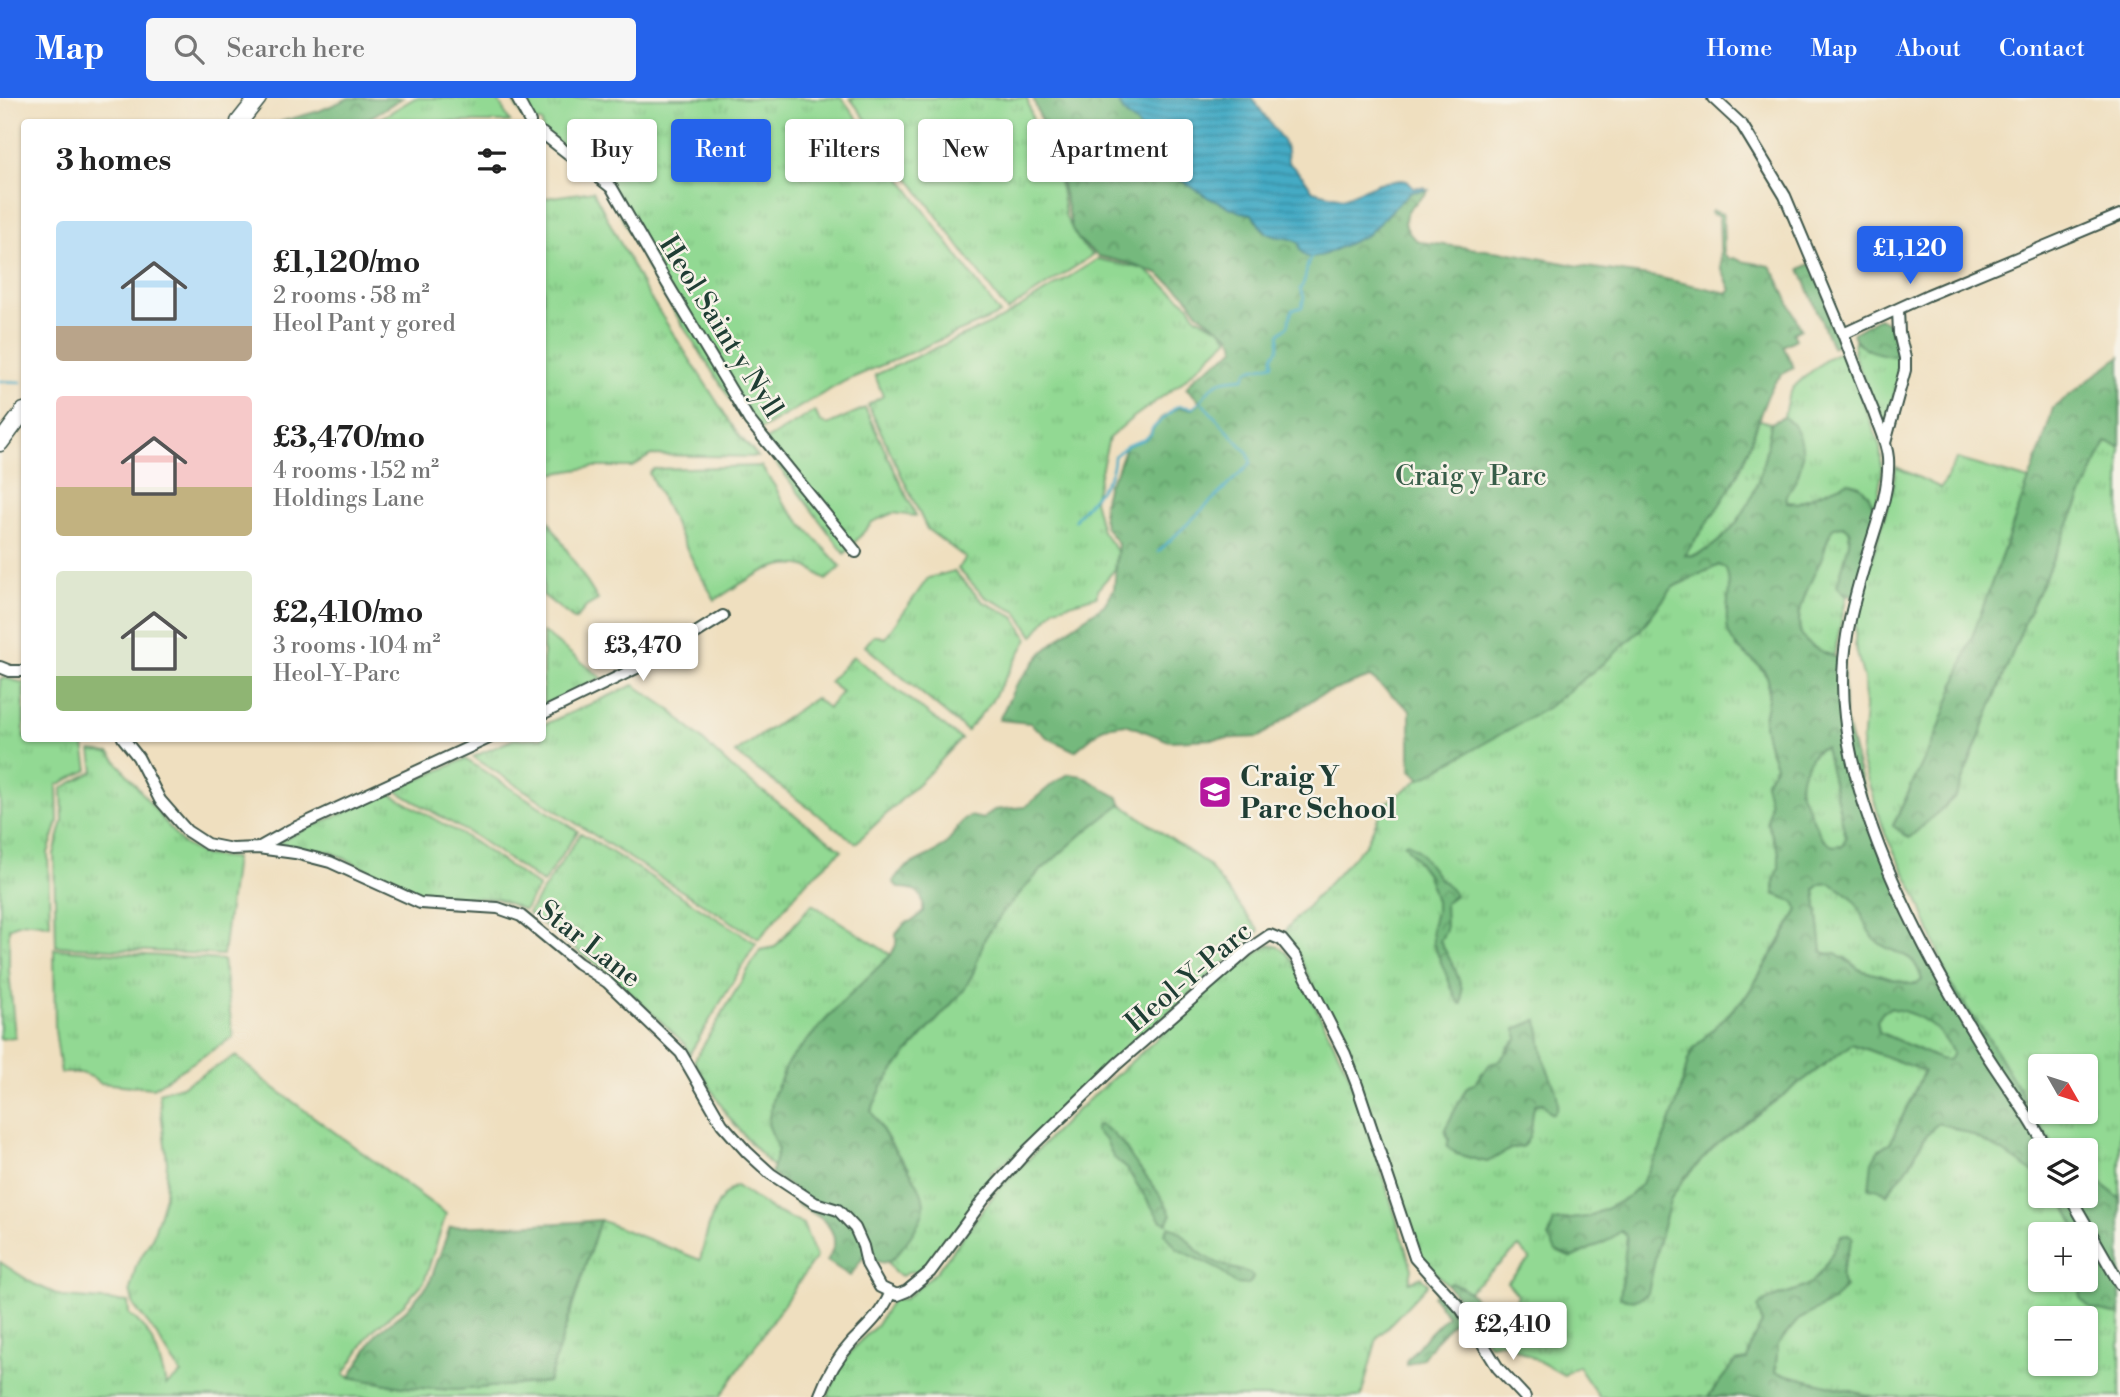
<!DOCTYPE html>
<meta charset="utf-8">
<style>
body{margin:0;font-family:"Libre Bodoni",serif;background:#f6f6f6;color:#222;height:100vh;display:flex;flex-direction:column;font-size:26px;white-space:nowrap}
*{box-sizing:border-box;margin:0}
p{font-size:23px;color:#767676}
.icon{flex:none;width:38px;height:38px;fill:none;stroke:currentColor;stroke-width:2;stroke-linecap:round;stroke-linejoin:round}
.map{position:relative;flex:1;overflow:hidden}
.drawer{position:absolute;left:21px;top:21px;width:525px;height:623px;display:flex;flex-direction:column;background:#fff;border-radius:7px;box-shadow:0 2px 5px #0004}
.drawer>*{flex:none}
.top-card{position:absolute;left:567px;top:21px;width:665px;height:63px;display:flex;gap:14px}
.needle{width:46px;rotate:129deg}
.fabs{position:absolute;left:2028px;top:956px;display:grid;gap:14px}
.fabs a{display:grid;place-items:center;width:70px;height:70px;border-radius:7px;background:#fff;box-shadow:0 2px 5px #0004;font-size:35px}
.price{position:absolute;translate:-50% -60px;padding:0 16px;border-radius:7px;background:#fff;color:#222;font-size:23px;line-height:46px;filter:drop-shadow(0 2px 4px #0008)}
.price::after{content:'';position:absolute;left:50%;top:42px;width:21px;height:16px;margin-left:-10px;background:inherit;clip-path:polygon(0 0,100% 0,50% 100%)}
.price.active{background:#2563eb;color:#fff}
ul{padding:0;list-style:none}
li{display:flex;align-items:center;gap:21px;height:175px;padding:0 35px}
li span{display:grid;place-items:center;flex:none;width:196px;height:140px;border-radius:7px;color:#555}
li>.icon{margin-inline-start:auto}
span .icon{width:84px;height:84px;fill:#fffc;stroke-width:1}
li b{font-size:30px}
h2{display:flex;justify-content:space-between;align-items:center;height:84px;padding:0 35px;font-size:30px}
.chip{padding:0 24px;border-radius:7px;background:#fff;box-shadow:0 2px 5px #0004;font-size:24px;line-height:63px}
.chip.active{background:#2563eb;color:#fff}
header{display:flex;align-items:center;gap:42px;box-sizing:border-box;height:98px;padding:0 35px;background:#2563eb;color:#fff}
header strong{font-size:33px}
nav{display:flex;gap:38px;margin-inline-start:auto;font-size:24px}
.search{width:490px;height:63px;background:#f6f6f6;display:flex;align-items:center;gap:18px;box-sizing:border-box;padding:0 24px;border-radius:7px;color:#767676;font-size:26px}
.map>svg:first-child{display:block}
.grass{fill:url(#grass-tufts);stroke:#588b64;stroke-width:2;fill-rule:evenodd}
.forest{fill:url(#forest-crowns);stroke:#4a7b58;stroke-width:2;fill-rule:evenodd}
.water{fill:url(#water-rules);stroke:#32747c;stroke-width:2}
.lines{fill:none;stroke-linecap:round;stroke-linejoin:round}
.stream{stroke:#45abc5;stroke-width:2.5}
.minor-casing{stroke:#3e5549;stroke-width:14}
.primary-casing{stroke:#3e5549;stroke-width:19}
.minor{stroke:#fff;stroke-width:10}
.primary{stroke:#fff;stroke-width:16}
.labels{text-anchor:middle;stroke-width:5;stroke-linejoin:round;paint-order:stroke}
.street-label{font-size:28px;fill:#1f3d34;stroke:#f7f3e8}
.park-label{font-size:28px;fill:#365c47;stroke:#f7f3e8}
.poi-label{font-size:28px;font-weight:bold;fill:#1f3d34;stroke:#f7f3e8;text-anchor:start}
</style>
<header>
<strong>Map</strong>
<div class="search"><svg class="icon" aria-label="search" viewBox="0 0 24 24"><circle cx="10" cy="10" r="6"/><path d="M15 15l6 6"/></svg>Search here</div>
<nav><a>Home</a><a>Map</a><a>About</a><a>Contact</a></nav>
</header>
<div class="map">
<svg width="2120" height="1299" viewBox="0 0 2120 1299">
<defs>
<pattern id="grass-tufts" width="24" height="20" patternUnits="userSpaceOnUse" patternTransform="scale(1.75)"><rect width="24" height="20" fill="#92d993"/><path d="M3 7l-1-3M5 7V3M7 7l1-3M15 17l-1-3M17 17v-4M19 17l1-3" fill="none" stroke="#7dbb7f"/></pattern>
<pattern id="forest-crowns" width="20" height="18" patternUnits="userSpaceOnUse" patternTransform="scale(1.75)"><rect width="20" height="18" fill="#75b97d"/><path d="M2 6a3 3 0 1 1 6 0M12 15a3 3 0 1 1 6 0" fill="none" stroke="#5f9867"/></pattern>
<pattern id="water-rules" width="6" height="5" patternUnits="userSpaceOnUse" patternTransform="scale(1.75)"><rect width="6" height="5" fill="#45abc5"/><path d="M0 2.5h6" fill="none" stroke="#398ca1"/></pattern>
</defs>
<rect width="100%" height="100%" fill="#f7f3e8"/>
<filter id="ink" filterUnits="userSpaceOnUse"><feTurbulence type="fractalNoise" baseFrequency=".0143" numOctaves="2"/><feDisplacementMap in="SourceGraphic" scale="14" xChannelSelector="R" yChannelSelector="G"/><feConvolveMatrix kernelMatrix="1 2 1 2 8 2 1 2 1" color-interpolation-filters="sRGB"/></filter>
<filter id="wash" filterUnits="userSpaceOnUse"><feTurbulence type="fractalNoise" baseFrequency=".00686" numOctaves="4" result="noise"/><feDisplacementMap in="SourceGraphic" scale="28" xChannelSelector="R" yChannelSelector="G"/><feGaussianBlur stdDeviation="1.57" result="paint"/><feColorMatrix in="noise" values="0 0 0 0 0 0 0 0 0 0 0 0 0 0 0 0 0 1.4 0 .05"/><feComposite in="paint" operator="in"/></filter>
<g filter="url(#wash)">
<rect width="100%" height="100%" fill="#efdfbf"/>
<path class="grass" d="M415,0H497L510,24H374Z
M511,0H842L1000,216L845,283L756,334L741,318L653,181L602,80L543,38L542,24H526Z
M850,0H1027L1036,34L1056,74L1061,91L1066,120L1082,147L1093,157L1007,213Z
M593,93L644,190L737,335L758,359L651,357L632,369H593L543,377V99L546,100Z
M1098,161L1144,171L1189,207L1196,219L1219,230L1229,240L1180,286L1131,321L1109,340L1094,402L1102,433L1117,453L1115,471L1097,492V498L1055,510L1033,538L1017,514L985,499L958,471L966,460L927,431L868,307L883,298L875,277L1001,221Z
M1855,242C1865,252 1885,258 1899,258C1903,280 1891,305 1885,326L1882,327L1853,255Z
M1839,254L1845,258L1880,348L1882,375L1875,412L1868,396L1848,384L1797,405L1787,404L1786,397C1804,374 1810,338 1784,319C1788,291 1791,290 1812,273C1822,265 1827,259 1839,254Z
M865,310L916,418L893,415L872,424L845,456L761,345L815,313L820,324L827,327Z
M1759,322L1771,325C1764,371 1753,417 1715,446C1706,453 1695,458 1685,457C1713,415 1742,371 1759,322Z
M2106,344L2120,349V1101L2086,1073V1052H2058L2053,1048L1989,942L1950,886L1917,798L1885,736L1861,662L1865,610L1864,582L1855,547L1856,517L1892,392L1896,369L1941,390L1957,361L2029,382L1939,630L1893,727L1909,740L1956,698L2026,521ZM2040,968H2086V1013H2040Z
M761,368L776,390L783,405L841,469L826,482C821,478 814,472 808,469C775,458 742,486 715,502L698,473L649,375L653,371Z
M543,414L598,502L586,509L575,522L543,497Z
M1843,428L1850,432L1844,495L1847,496L1834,558C1824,555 1807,548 1802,538C1791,512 1815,478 1824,454C1827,445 1828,437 1834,429Z
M1719,467L1726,471L1730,483L1727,517L1737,550L1758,567L1768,581V600L1764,625L1769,650L1776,667L1765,685L1770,706L1767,725L1779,754V770L1774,784V796L1794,804L1798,812L1747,897L1694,950L1688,962L1679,999L1660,1051L1642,1085L1627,1100L1608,1110L1587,1119L1554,1123L1571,1160L1607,1143L1621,1133L1627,1138L1625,1162L1658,1147C1662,1132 1665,1113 1672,1099C1682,1079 1699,1064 1715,1048L1852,946L1924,973L1890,1045L1878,1053V1091L1887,1097C1892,1087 1898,1083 1904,1075C1916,1059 1922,1036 1939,1025C1972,1033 2013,1059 2040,1079V1097H2059L2080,1136H2040V1181H2082L2081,1186L2091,1211L2120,1217V1299H1875L1775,1274L1778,1246L1798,1222L1833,1203L1852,1141L1841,1139C1832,1154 1824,1175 1809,1186C1795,1195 1767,1197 1758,1210L1762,1225L1753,1242L1747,1263L1735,1264L1708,1299H1599C1592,1288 1584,1279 1578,1268L1564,1277L1504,1244L1489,1246L1485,1240L1487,1230L1493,1222L1491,1212L1516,1209V1202L1518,1197L1507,1184L1530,1161L1519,1149L1468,1194L1461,1188L1451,1185L1448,1187L1422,1161L1413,1147L1371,1014L1299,858L1284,836L1287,830L1366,746L1384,707L1421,680L1547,610L1612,558L1640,532L1673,489ZM1537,922L1544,962V1005L1535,1006C1528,1025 1537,1029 1522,1049C1504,1049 1502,1058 1490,1062C1480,1064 1467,1058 1456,1056L1449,1045L1445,1031L1467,989L1475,985L1482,975L1499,964L1504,958L1508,949L1518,941L1515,931ZM2040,1220H2086V1265H2040Z
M954,473L982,503L1014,519L1028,541L991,604L967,633L865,548L874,537L885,540L928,480Z
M543,534L602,580L543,607Z
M853,558L961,641L927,677L856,745L735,655L815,600L828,610L842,594L829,584Z
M5,580L24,585V640L83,641L88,672L57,687L58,724L48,755L50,827C33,823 24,822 9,830V872L15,939L0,941V581Z
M634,587L668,610L734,672L842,752L805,785L759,841L653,775L473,659L514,641L542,640L543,627Z
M1825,649L1846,740L1842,747L1833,748C1816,737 1804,713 1800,693C1797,677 1810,654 1825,649Z
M91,653L110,655L182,745L203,757L235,760L223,857L56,848L54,756L63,723L62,690L94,673Z
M465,661L578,733L543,785L476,739L395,692Z
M389,695L473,743L539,789L524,812L498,801L421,797L331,754L275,746L292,737Z
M1121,706L1207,766L1259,833C1209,881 1155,925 1104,972C1067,1007 1032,1046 990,1075L994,1081L947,1145L921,1177L912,1173L902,1178L894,1174L888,1164L896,1158L909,1070L896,1054L871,1013L883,986L908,954L964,892L973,875L985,840L1003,814L1038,775L1081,737Z
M581,735L756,845L689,957L685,946L608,874L583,857L528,815Z
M1830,785C1837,790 1848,795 1853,801C1864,815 1864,833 1878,844C1898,860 1913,850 1922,882L1917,886H1910L1860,872L1846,860L1822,854L1815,791L1821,786Z
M812,806L891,857L839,907L788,964L773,999L768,1026L778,1051L774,1070L753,1048L727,1017L694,963L760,852L775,849Z
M1268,847C1281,847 1288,855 1294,865L1348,974L1366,1024L1412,1171L1409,1184L1421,1179L1428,1186L1377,1240L1361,1299H827L841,1268L856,1247L877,1227L892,1202L905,1201L937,1173L997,1093L1076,1013L1178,922L1213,888Z
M54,851L223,862L233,939L153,990L100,985L92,979L80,975H61L55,932Z
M1890,910C1921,916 1939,927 1953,955L1949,963L1939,961L1879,934L1877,923L1883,914Z
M236,958L266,984L446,1116L424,1184L403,1207L372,1233L344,1276L349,1279L402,1289L455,1292L548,1284L600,1122L700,1162C707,1137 711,1101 736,1088L774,1113L803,1126L816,1159L720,1299H0V1164L34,1186L63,1199L128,1204L129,1216C153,1233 160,1260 166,1287L181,1276L156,1236L134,1208L130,1192L136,1168L153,1138L165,1098L167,1064L159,995L184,987Z"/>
<path class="forest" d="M349,0H402L363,24H280L319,13Z
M1033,0H1116L1125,16L1137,26L1158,55L1160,70C1190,86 1217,109 1252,116C1258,124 1262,134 1271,137C1281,141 1290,138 1299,145L1300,152L1323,157L1367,137L1410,94L1428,92C1423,100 1417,103 1411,109C1399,122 1407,137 1420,144L1517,156L1579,168L1656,179L1728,195L1731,192L1721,170L1719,118L1711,116L1712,113L1723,116L1724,157L1729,161L1734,160L1741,163L1770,168L1778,181L1801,231L1793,235L1796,241L1783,248L1794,270C1785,273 1778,279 1773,287C1760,309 1753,344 1741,369C1727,400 1704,428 1685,457C1696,459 1707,453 1715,446C1753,417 1764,371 1771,325L1784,319C1811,339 1805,373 1786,397L1787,404L1797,405L1848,384L1860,388L1868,396L1878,420L1854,500L1844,495L1837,488L1849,445L1850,433L1843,428L1834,429C1828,437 1827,444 1824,454C1817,474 1787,520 1804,541C1813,552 1830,557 1843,562L1845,619L1881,755L1950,886L1989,941L2053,1048L2058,1052H2040V1079C2013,1059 1972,1033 1939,1025C1922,1036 1916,1059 1904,1075C1898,1083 1891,1087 1887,1097L1878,1091L1869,1090L1872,1064L1878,1053L1890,1045L1924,973L1852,946L1715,1048L1684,1081L1671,1100L1658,1147L1648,1195C1639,1204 1631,1202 1620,1200L1627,1138L1621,1133L1607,1143L1571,1160L1556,1153L1548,1140L1554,1123L1587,1119L1608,1110L1627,1100L1642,1085L1660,1051L1679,999L1688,962L1694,950L1747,897L1779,846L1798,812L1794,804L1775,796L1774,784L1779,770V754L1767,725L1770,706L1765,685L1776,667C1771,654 1765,640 1764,625C1764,611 1772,596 1768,581C1762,562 1736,556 1729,536C1722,515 1734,493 1726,471L1719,467L1673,489L1640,532L1612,558L1547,610L1421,681L1410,671V612L1370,579L1318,598L1259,639L1169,643L1126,626L1104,629L1075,653L1048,640L1030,625L999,622L1016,587L1043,554L1073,528L1104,507L1114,491L1118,446L1105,428L1103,417L1104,402L1108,386L1117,373L1126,348L1146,341L1161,320L1178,310L1193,311L1201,304L1186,290L1196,278L1235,251L1234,244L1230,238L1199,216L1185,196L1158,176L1128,165L1098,158L1078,141L1072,131L1059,74ZM1825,649L1846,740L1842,747L1833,748L1822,741L1799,691L1802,676L1810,661L1816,652ZM1830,785C1837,790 1848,795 1853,801C1864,815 1864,833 1878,844C1898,860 1913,850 1922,882L1917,886H1910L1860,872L1836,855L1827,856L1822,853L1815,791L1821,786ZM1890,910C1920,916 1939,927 1953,955L1949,962L1939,961L1879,934L1877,923L1883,914Z
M1814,164L1845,243L1832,249L1800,171Z
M1879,220L1895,229L1899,258C1883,258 1857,252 1853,235Z
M2120,258V349L2106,344L2026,521L1956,698L1909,740L1893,728L1939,630L2044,341L2053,310Z
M1069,676L1082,678L1119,700L1121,706L1081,737L1038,775L1003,814L985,840L973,875L964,892L908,954L883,987L871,1013C879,1026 886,1039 894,1051C904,1066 929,1094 923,1114C919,1128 907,1144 897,1156C887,1169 877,1165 865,1157L850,1178L827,1163C829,1159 833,1152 834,1147C836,1126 815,1115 799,1108L796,1104L798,1094L771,1076L778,1051L768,1026L773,999L788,964L839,907L891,857L896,847V836L905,825L914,822L923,814C924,795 918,790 899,790L893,784C903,764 928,761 944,748C956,737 954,728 970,718L983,721L994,712L1025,709L1055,684Z
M1407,744L1418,752L1440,782L1445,784L1455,797L1445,805L1446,832L1440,843L1455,871L1462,891V906H1460L1456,900L1433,845L1432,828L1436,814V804L1432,790L1426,775L1406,748L1404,746Z
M1538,922C1540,935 1541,949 1544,962C1548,977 1566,1003 1553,1016L1550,1015L1543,1005L1535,1006C1529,1022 1536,1036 1522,1049C1507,1049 1500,1059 1487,1064C1474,1061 1456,1057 1447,1049L1449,1041L1445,1031L1467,989L1475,985L1490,966C1504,963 1507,950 1518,941L1515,931Z
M1099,1027C1106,1030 1112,1034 1117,1040C1125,1047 1128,1055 1134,1063C1144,1077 1166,1101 1171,1118L1167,1125L1161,1123L1126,1070L1113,1059L1106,1042L1095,1033V1029Z
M2086,1073L2120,1101V1217L2091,1211L2080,1200L2082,1181H2086V1169L2090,1156L2086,1149V1136H2080L2059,1097H2086Z
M600,1122L548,1284L456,1292L402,1289L350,1279L377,1235L406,1212L429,1186L450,1129C500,1127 550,1127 600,1122Z
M1169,1128C1185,1134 1187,1143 1198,1153C1213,1166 1232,1170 1250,1175L1253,1179C1251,1188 1244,1187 1235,1186L1220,1172L1177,1151L1165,1135Z
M1848,1137L1853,1140C1848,1155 1835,1175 1845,1189L1833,1203L1798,1222L1778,1246L1775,1274L1875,1299H1708L1735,1264L1747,1262L1753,1242L1762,1225L1758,1209C1767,1197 1795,1196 1809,1186C1824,1175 1832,1154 1841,1138Z
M1451,1185C1463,1190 1479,1195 1477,1212H1491L1493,1222L1487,1230L1488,1236L1485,1240L1476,1226L1471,1213L1450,1191L1448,1187Z
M1436,1195L1445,1202L1456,1218L1455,1222L1436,1242L1423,1260L1406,1267V1263L1425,1240L1447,1218L1433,1198Z"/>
<path class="water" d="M1116,0H1252L1283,43L1287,53L1288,64L1304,80L1313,93L1343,100L1379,85L1401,82L1407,83L1414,89H1424L1428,92L1410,94L1367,137L1323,157L1311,160L1305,158L1300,152L1299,145C1290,138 1281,141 1271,137C1262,134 1258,124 1252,116L1240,114L1209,100L1175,78L1159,81L1158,55L1137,26L1125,16Z"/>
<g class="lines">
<path class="stream" d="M0,283L21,284
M1075,422C1088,402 1115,384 1114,358L1128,347L1143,342L1151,336L1152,331L1176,309L1180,308L1193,310C1201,305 1202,300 1208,293C1218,281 1229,281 1244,280L1248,272L1273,266V258L1278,251L1280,235L1288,228L1292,212L1302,209L1304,199L1300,191C1310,177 1303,171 1311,160
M1158,454L1251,365L1248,355L1203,306"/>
</g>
</g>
<g filter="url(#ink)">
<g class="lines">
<defs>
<path id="minor" d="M517,0L530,24
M1713,0L1742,27L1785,98L1843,236
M542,35L612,90L661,175L749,322L856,454
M1885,345L1905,272V260L1899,235L1898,212
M0,569L10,573H24
M542,616L651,563L723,518
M123,640L138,659L160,702L187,733L207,746L232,751L258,750L295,755L330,764L420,805L498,810L521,818L578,865L607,884L681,955L722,1026L747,1054L771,1076L815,1105L838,1112L855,1130L863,1148L867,1166L880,1189L897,1197L907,1193L930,1174L984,1101L1029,1051L1117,966L1248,852L1270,837L1282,842L1296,859L1345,956L1357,987L1415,1160L1462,1212L1498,1270L1525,1299
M258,750L290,732L489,640
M2047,1052C2029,1015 2003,984 1982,949C1924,855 1857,730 1845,619C1838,560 1850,514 1867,458C1876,427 1890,393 1888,360C1887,345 1879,330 1874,315C1863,289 1853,263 1843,236L1928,197L2120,117
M2069,1097L2120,1186
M820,1297C827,1278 838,1259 852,1244C867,1229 882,1215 890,1196"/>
<path id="primary" d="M239,24L258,0
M0,345L24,313"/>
</defs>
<use href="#minor" class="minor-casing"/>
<use href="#primary" class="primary-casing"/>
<use href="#minor" class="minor"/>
<use href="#primary" class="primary"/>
</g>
</g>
<defs>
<symbol id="school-square" viewBox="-11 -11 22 22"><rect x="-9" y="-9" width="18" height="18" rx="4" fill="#b5179e" stroke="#f7f3e8"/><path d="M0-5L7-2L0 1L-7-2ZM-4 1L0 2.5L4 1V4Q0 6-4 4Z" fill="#fff"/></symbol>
</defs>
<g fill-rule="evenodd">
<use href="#school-square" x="1196" y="675" width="38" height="38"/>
</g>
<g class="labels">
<g class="street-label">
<text transform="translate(722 228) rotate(58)" y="10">Heol Saint y Nyll</text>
<text transform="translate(590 845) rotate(38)" y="10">Star Lane</text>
<text transform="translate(1188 878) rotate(-40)" y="10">Heol-Y-Parc</text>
</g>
<g class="park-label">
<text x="1471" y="387">Craig y Parc</text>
</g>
<g class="poi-label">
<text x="1240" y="688">Craig Y<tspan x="1240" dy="32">Parc School</tspan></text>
</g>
</g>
</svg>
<div class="fabs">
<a><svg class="needle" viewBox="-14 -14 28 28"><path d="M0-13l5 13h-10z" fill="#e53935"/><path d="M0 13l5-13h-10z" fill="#767676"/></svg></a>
<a><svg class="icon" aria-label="layers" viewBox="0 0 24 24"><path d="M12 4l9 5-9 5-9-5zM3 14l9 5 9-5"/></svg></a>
<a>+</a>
<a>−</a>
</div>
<b class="price active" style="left:1910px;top:188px">£1,120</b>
<b class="price" style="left:643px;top:585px">£3,470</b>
<b class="price" style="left:1513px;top:1264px">£2,410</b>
<div class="top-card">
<a class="chip">Buy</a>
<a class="chip active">Rent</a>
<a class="chip">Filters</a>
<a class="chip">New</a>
<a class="chip">Apartment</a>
</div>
<section class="drawer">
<h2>3 homes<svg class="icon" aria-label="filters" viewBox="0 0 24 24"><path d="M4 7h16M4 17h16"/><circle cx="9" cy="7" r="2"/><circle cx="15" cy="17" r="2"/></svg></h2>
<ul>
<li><span style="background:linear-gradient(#bfe0f5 75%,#b9a48a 0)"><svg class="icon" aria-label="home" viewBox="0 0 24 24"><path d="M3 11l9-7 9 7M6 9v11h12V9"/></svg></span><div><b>£1,120/mo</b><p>2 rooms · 58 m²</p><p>Heol Pant y gored</p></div></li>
<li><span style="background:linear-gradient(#f6c9c9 65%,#c2b280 0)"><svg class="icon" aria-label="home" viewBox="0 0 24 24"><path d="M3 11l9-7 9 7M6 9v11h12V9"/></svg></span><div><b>£3,470/mo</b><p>4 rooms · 152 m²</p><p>Holdings Lane</p></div></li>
<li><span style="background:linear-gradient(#dfe7d0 75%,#8fb573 0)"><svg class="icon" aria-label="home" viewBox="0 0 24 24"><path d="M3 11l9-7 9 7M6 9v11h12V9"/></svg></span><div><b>£2,410/mo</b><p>3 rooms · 104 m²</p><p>Heol-Y-Parc</p></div></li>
</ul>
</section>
</div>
